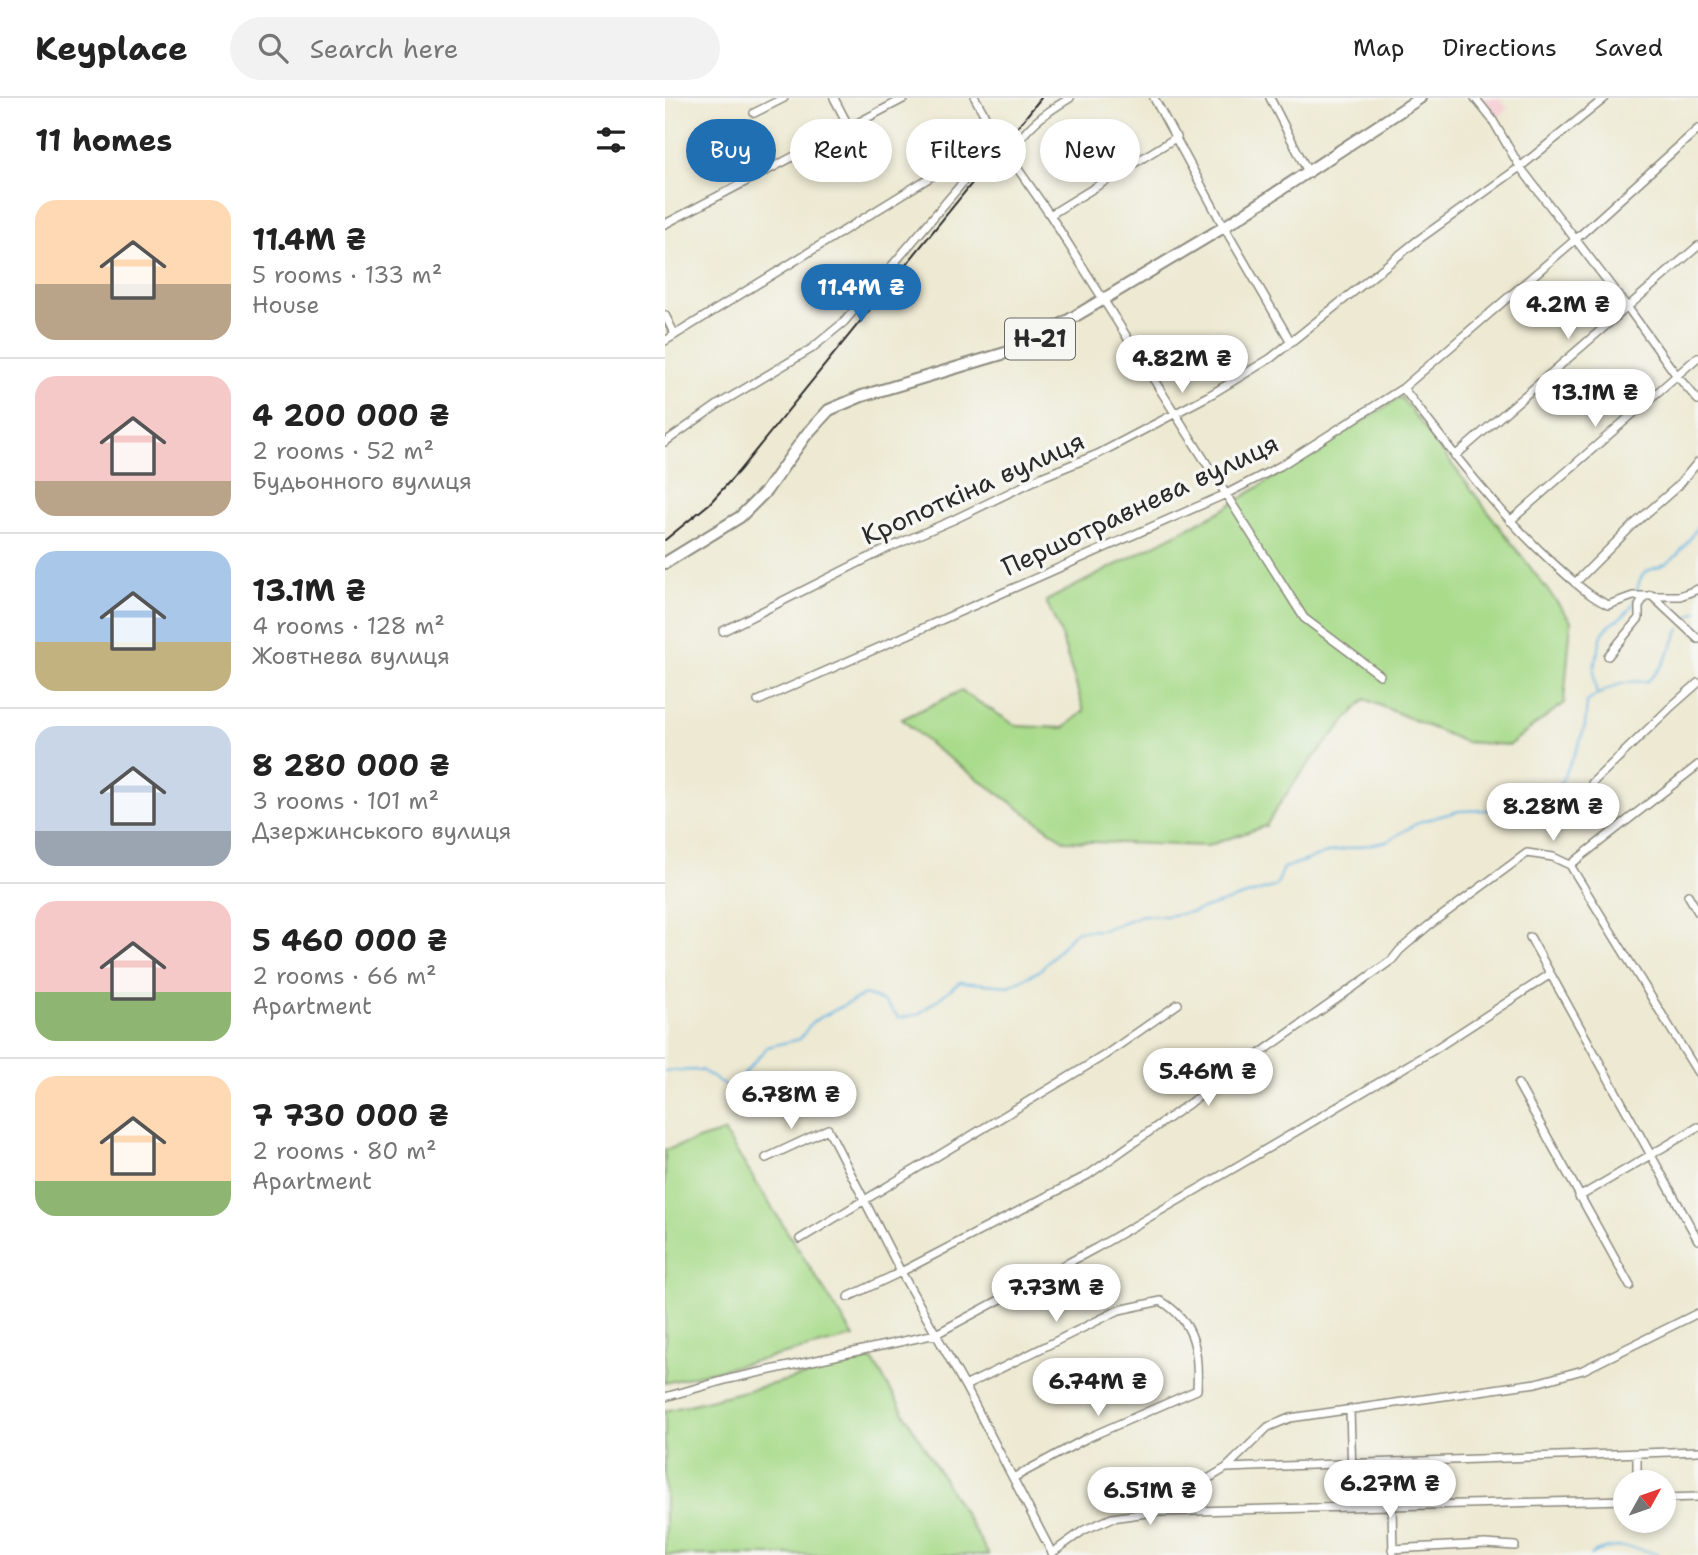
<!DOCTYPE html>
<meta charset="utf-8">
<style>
body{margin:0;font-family:"Shantell Sans",sans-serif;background:#f2f2f2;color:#222;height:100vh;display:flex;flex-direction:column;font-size:26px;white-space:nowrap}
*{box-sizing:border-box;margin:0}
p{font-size:23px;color:#767676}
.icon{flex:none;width:38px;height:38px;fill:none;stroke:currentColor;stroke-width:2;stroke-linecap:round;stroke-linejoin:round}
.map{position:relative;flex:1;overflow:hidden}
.side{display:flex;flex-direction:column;background:#fff;width:665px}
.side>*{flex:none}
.guide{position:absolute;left:21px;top:21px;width:665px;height:63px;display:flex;gap:14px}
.needle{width:46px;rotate:50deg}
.controls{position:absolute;left:948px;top:1372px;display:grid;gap:14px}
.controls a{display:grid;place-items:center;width:63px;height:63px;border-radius:50%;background:#fff;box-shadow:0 4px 10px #0003;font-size:35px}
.price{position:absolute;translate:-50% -60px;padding:0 16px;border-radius:24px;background:#fff;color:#222;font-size:23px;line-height:46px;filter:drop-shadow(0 2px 4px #0008)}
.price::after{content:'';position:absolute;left:50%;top:42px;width:21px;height:16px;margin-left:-10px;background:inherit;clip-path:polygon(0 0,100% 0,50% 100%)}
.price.selected{background:#1f6fb2;color:#fff}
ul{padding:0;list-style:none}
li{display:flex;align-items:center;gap:21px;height:175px;padding:0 35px}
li+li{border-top:2px solid #e0e0e0}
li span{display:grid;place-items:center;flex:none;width:196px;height:140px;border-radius:21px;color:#555}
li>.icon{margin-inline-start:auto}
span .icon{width:84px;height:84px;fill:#fffc;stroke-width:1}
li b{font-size:30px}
h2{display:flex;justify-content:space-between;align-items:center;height:84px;padding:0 35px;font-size:30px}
.pill{padding:0 24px;border-radius:32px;background:#fff;box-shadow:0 4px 10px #0003;font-size:24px;line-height:63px}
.pill.selected{background:#1f6fb2;color:#fff}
header{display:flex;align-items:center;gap:42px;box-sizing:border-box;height:98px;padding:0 35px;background:#fff;border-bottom:2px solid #e0e0e0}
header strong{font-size:33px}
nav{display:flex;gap:38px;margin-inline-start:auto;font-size:24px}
.search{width:490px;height:63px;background:#f2f2f2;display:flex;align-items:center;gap:18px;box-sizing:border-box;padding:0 24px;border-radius:38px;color:#767676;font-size:26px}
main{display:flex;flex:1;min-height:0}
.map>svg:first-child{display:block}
.built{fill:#f6cfd6}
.green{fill:#a9db8b;stroke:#6a835b;stroke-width:2}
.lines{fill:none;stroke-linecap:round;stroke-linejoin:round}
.stream{stroke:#6ab6e3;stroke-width:2}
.minor-casing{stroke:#8c8a7e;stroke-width:10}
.primary-casing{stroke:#8c8a7e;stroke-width:14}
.minor{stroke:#fff;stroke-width:7}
.primary{stroke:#fff;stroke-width:10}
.rail{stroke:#2b2b2b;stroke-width:2}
.labels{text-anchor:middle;stroke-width:7;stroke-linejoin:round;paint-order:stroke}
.shield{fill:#f6f6f2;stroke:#686867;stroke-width:2}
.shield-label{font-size:24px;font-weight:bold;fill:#2b2b2b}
.street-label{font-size:26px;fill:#2b2b2b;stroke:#f6f6f2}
</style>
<header>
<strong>Keyplace</strong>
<div class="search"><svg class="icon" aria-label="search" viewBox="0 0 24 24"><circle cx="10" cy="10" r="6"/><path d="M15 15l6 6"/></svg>Search here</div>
<nav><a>Map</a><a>Directions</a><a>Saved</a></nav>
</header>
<main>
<section class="side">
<h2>11 homes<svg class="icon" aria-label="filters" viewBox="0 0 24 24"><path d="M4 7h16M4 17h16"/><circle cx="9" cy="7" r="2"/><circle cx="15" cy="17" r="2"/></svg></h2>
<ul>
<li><span style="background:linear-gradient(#ffd9b3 60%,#b9a48a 0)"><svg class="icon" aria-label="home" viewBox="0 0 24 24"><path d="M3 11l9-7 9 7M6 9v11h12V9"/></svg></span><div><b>11.4M ₴</b><p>5 rooms · 133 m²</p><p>House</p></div></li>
<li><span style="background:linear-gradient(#f6c9c9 75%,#b9a48a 0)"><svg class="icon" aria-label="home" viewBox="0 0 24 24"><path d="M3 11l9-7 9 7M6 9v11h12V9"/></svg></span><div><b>4 200 000 ₴</b><p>2 rooms · 52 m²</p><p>Будьонного вулиця</p></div></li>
<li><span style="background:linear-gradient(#a9c7e8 65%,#c2b280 0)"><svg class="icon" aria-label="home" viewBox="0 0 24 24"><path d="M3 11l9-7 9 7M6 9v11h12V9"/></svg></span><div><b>13.1M ₴</b><p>4 rooms · 128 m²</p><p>Жовтнева вулиця</p></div></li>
<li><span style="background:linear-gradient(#c9d6e8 75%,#9aa5b1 0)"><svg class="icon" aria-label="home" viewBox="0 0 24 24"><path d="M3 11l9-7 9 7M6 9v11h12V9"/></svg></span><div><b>8 280 000 ₴</b><p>3 rooms · 101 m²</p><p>Дзержинського вулиця</p></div></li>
<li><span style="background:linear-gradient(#f6c9c9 65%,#8fb573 0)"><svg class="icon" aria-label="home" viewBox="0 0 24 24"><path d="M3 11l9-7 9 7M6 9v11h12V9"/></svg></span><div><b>5 460 000 ₴</b><p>2 rooms · 66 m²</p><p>Apartment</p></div></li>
<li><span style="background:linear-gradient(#ffd9b3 75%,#8fb573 0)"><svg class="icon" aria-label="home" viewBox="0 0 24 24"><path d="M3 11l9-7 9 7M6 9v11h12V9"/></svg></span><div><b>7 730 000 ₴</b><p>2 rooms · 80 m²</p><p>Apartment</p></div></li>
</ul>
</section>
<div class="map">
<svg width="1033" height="1457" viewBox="0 0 1033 1457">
<rect width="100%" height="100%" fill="#f6f6f2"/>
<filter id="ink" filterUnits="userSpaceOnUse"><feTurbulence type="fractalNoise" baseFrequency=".0143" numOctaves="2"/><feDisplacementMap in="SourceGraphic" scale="14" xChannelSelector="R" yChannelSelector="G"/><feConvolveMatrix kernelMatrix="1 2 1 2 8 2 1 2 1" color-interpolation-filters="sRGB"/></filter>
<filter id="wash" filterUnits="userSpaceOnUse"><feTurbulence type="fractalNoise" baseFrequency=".00686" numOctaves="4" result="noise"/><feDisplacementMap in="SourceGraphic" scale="28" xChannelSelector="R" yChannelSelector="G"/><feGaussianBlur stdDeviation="1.57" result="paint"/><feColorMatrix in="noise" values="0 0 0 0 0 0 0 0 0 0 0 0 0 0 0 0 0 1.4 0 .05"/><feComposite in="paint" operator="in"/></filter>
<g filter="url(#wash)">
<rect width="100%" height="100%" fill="#ede9d2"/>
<path class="built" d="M813,0H834L843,11L831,21Z"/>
<path class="green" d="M736,299L906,523L899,605L844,647L800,644L700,601C664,641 628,681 601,728L542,748L400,743L267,648L237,621L296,593L352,628L399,630L419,613L395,534L381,503L554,414Z
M59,1034L189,1239L0,1285V1052Z
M207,1261L324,1457H0V1313Z"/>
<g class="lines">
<path class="stream" d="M971,495C979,466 979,477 1000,466C1014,458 1026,440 1033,427
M1019,522L1033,513
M932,597C928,579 928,570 933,553C935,545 935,538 940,532C950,521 967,516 970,500
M0,973L36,972L66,991L102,949L135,941L147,924L201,896L220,905L234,920L254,916L295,884L344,888L374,873L411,833L438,832L477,817L500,818L527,814L611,788L619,770L665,754L723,743L754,724L794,713L850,711L878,705L892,693L914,646L920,627L922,604C938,592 960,581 981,584C1000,570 1005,551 1015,531
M925,1457C945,1445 972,1448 993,1457"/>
</g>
</g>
<g filter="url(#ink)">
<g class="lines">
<defs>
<path id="minor" d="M169,0L184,29
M310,0L337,48L385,117L639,520L715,577
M489,0L559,129L626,244
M605,0L644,76
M810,0L827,21L855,69L963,210L1012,278L1033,302
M89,15L119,0
M343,57C363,28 375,18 405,0
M385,117L512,39
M0,126L240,0
M0,217L10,237
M0,243L332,38
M738,290C785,351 831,413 888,465C906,481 922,497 943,507L968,498H980
M0,344L54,306L146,251L179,224L334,42
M790,358L1033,148
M845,423L1033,259
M910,485L967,428L1013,388L1033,364
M986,497L1033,541
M58,533L221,451L288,422L379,378L433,356L545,297L606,260L753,142L855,69L940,0
M943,558L974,520V508L980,498H1015L1033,491
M93,603L561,396L615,368L738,290L911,141L1033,31
M927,685L1008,607L1033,585
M905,767L1033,667
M1023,797L1033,814
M865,839L1033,1142
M853,986L965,1188
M101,1060L163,1031L236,1174L300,1288L387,1455L419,1432L447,1420L488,1414L561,1370L603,1329L625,1320L871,1285L918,1272L1033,1215
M914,1099L1033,1029
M135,1141L440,957L513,906
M183,1199L236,1174L423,1077L727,862L735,852L763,828L862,755L888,759L905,767L1033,975
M300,1288L454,1212L496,1203C531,1224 534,1254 532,1292L422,1340L348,1380
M0,1299L64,1281L271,1236L431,1150L576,1066L767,953L884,877
M685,1312L688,1409
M972,1355V1384
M562,1370L1033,1353
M999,1400L1033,1399
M727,1407L728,1457
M493,1414L961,1402
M727,1451L820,1446L850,1448"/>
<path id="primary" d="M0,465L75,419L101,393L141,337L164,312L197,298L357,250L559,129L755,0"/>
</defs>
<use href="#minor" class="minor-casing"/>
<use href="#primary" class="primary-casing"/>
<use href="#minor" class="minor"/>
<use href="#primary" class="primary"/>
<path class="rail" d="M0,442L44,406L74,373L376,0"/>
</g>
</g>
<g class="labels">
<rect class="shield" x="340" y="220.5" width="70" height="41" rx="5"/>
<g class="shield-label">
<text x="375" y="249">Н-21</text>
</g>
<g class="street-label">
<text transform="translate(308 390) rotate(-24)" y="9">Кропоткіна вулиця</text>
<text transform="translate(475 407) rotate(-25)" y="9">Першотравнева вулиця</text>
</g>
</g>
</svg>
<div class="controls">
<a><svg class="needle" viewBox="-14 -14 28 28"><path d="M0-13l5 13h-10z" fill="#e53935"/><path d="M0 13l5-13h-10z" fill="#767676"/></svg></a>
</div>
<b class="price selected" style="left:196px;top:226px">11.4M ₴</b>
<b class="price" style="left:903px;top:243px">4.2M ₴</b>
<b class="price" style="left:517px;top:297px">4.82M ₴</b>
<b class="price" style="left:930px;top:331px">13.1M ₴</b>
<b class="price" style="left:888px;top:745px">8.28M ₴</b>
<b class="price" style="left:543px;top:1010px">5.46M ₴</b>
<b class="price" style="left:126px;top:1033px">6.78M ₴</b>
<b class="price" style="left:391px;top:1226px">7.73M ₴</b>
<b class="price" style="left:433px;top:1320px">6.74M ₴</b>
<b class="price" style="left:725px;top:1422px">6.27M ₴</b>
<b class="price" style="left:485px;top:1429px">6.51M ₴</b>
<div class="guide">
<a class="pill selected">Buy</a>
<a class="pill">Rent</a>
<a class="pill">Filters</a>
<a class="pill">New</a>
</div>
</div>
</main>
